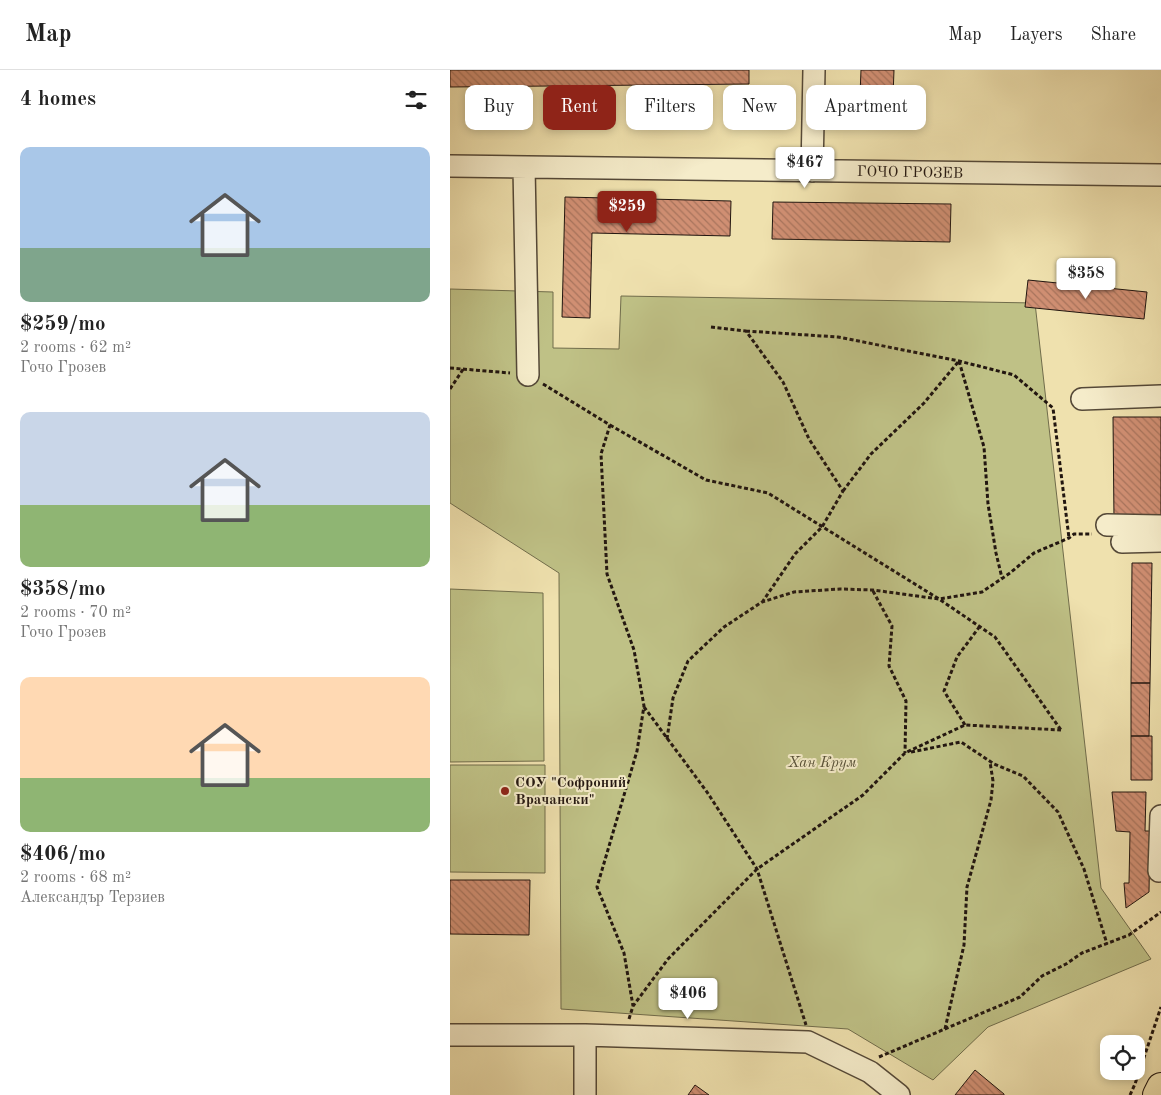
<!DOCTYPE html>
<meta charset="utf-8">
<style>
body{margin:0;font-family:"Old Standard TT",serif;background:#f2f2f2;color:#222;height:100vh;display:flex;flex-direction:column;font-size:19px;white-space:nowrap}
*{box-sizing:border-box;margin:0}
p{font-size:16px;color:#767676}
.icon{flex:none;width:28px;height:28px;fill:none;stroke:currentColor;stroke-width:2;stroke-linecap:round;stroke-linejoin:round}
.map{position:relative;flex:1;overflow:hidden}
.side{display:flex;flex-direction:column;background:#fff;width:450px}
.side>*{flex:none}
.top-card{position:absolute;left:15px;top:15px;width:475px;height:45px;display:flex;gap:10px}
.fabs{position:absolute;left:650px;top:965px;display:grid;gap:10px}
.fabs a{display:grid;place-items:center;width:45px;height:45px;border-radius:10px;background:#fff;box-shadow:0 2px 8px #0003;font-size:25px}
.price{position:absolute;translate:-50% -42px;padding:0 11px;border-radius:5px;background:#fff;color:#222;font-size:16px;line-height:32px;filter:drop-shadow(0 1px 2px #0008)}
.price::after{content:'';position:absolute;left:50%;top:30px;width:15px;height:11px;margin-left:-8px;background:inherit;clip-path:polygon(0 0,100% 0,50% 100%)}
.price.selected{background:#8f2418;color:#fff}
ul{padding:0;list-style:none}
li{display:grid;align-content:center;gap:10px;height:265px;padding:0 20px}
li span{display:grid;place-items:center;height:155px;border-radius:10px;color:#555}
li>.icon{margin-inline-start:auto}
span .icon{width:90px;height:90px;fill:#fffc;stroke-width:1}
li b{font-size:21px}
h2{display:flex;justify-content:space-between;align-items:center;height:60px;padding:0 20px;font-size:21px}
.pill{padding:0 18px;border-radius:10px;background:#fff;box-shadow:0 2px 8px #0003;font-size:18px;line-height:45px}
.pill.selected{background:#8f2418;color:#fff}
header{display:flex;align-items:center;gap:30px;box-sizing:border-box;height:70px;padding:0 25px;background:#fff;border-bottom:1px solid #e0e0e0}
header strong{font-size:24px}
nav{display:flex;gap:28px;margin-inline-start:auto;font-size:18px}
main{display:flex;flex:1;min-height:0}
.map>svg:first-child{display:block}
.green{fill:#bfc186;stroke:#706c4b}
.building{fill:url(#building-back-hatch);stroke:#221610}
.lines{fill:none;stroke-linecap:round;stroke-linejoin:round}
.minor-casing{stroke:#554938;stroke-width:24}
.major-casing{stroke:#221610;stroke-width:30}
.path{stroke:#221610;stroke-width:3;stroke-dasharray:4 2.5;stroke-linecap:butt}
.minor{stroke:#f5ecca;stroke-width:21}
.major{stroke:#efe1ae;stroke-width:28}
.poi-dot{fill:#8f2418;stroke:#f5ecca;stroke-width:2}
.labels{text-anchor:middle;stroke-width:4;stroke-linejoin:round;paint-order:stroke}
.street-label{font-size:15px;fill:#221610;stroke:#f5ecca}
.park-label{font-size:15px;font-style:italic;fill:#595239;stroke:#f5ecca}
.poi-label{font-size:15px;font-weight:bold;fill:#221610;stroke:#f5ecca;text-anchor:start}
</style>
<header>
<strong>Map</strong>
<nav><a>Map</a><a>Layers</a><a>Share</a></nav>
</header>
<main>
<section class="side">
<h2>4 homes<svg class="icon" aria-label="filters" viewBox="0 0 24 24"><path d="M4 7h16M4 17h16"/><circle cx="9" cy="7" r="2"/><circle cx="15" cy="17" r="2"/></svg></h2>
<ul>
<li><span style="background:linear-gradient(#a9c7e8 65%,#7fa58c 0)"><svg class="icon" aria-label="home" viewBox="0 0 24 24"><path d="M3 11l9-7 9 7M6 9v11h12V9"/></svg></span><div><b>$259/mo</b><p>2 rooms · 62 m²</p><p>Гочо Грозев</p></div></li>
<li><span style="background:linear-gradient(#c9d6e8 60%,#8fb573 0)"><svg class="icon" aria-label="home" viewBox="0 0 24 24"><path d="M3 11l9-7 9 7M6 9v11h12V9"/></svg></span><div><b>$358/mo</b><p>2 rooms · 70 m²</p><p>Гочо Грозев</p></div></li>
<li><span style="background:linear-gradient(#ffd9b3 65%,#8fb573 0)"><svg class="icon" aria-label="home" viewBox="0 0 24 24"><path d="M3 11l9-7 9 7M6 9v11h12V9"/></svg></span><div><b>$406/mo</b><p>2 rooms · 68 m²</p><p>Александър Терзиев</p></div></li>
</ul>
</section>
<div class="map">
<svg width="711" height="1025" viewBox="0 0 711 1025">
<defs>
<pattern id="building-back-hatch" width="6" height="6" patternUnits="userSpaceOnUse" patternTransform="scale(1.25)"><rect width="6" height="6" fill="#d08f73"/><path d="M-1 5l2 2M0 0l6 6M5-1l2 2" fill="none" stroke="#a8745d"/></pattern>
</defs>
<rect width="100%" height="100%" fill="#efe1ae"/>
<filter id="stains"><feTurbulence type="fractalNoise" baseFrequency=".004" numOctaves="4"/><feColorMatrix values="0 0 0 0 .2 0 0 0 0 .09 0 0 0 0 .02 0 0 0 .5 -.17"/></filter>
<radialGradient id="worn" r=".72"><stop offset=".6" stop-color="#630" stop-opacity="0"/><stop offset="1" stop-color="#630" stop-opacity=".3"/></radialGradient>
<path class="green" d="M0,219L103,222V278L169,279L171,226L585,233L651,818L701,889L538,957L483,1010L398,959L111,939L109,503L0,433Z
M0,519L93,523L94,691L0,692Z
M0,695H95V803L0,802Z"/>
<path class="building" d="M0,0H299V14L0,17Z
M411,0H444L443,26L410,25Z
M115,127L281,131L280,166L142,163L140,248L112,247Z
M323,132L501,134L500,172L322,169Z
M578,210L697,222L694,249L575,237Z
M663,347H711V448L664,449Z
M682,493H702L700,613H681Z
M681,613H700L699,666H681Z
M681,666H702V710H681Z
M662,722H696L695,761H700L699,822L676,838L674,813H679L680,762L666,761Z
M0,810H80L79,865L0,864Z
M525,1000L554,1024V1025H505Z
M245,1015L259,1025H238Z"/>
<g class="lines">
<defs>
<path id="minor" d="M0,96L711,105
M74,97L78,305
M362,101L364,0
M632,329L711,326
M657,455L711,456
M672,472L711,471
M709,801L711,746
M0,965H135L358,972L420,1002L449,1025
M135,1025V965"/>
<path id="major" d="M707,1025L711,1017"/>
</defs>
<use href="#minor" class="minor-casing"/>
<use href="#major" class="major-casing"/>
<path class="path" d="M261,257L296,261L333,312L359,369L393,421L372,457L345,484L313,531
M296,261L388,267L509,291L564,305L603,338L619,468
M509,291L534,377L538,434L546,483L552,508
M0,298L60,303
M93,314L160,355L151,384L157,504L184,580L194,636L187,681L147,817L174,883L183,936
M0,319L14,298
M160,355L256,410L318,423L489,529L545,567L611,660
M393,421L421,384L474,333L509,291
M423,521L442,556L439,596L456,631L455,683
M194,637L257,722L307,799L356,955
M515,655L494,621L507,587L530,556
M217,669L223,628L238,591L274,557L312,532L344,522L390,519L423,520L489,529L532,522L560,503L584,483L619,468L624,464H642
M461,682L511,672L544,694L573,706L608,742L634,799L657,874
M179,949L183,936L218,889L307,799L413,725L455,683L515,655L611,660
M495,959L514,875L517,817L541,730L543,711L540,692
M429,987L570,927L592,906L616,894L632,883L679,865L711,842
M680,1025L685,1014L711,937"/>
<use href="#minor" class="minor"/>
<use href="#major" class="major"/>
</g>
<circle class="poi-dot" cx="55" cy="721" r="5"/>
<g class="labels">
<g class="street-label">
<text transform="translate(460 102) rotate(1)" y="5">ГОЧО ГРОЗЕВ</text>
</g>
<g class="park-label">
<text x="372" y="697">Хан Крум</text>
</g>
<g class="poi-label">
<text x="65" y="717">СОУ "Софроний<tspan x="65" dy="17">Врачански"</tspan></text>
</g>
</g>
<rect width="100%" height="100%" filter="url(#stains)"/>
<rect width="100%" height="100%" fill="url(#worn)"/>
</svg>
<div class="fabs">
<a><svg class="icon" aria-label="locate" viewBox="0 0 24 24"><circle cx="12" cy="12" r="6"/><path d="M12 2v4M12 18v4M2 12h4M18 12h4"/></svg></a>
</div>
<b class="price" style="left:355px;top:119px">$467</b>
<b class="price selected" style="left:177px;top:163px">$259</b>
<b class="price" style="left:636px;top:230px">$358</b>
<b class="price" style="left:238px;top:950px">$406</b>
<div class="top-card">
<a class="pill">Buy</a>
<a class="pill selected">Rent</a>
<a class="pill">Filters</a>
<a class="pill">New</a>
<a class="pill">Apartment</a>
</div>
</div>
</main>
